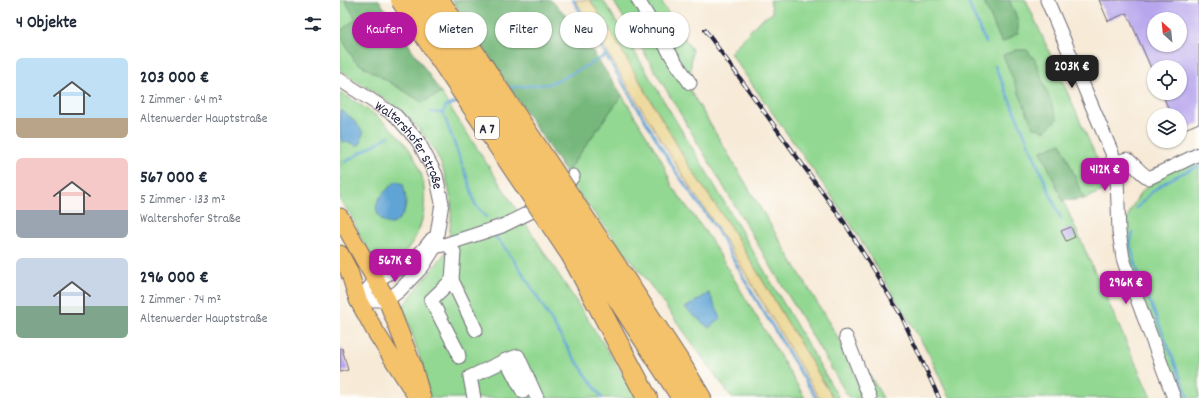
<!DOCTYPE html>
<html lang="de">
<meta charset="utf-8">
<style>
body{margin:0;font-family:Dekko,sans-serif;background:#f6f6f7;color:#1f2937;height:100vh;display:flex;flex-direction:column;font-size:15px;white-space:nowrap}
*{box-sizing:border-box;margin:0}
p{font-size:13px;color:#747a83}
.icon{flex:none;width:22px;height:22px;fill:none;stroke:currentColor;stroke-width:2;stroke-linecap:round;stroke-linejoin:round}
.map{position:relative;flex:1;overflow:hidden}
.side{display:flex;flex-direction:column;background:#fff;width:340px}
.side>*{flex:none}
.top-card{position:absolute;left:12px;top:12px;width:380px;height:36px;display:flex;gap:8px}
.needle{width:26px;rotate:333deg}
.buttons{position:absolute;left:807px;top:12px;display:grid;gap:8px}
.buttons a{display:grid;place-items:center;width:40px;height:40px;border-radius:50%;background:#fff;box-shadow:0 1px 3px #0004;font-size:20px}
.price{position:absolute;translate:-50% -34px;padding:0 9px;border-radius:8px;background:#b5179e;color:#fff;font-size:13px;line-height:26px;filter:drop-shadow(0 1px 2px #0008)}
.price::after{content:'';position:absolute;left:50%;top:24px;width:12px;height:9px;margin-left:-6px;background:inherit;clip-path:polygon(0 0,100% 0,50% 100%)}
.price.selected{background:#222;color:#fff}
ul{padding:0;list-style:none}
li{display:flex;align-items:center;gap:12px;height:100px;padding:0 16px}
li span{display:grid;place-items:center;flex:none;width:112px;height:80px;border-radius:6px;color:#555}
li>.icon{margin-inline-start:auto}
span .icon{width:48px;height:48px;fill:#fffc;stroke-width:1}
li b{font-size:17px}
h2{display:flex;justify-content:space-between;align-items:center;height:48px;padding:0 16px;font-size:17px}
.pill{padding:0 14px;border-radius:18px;background:#fff;box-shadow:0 1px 3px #0004;font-size:14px;line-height:36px}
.pill.selected{background:#b5179e;color:#fff}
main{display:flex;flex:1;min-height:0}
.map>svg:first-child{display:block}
.green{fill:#93d892;stroke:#5a7d66}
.forest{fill:#76b87c;stroke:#4c6d5c}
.sand{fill:#eeda9e;stroke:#887e6c}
.water{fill:#61a4d5;stroke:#426388}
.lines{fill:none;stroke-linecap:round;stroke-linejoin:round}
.stream{stroke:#61a4d5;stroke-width:2.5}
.building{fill:#b7a5ee;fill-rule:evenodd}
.minor-casing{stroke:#6d6872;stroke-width:15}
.major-casing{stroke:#6d6872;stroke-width:19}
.highway-casing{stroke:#6d6872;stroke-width:22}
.minor{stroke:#fff;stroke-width:13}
.major{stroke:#f4c26a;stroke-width:17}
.highway{stroke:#f4c26a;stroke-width:20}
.rail-casing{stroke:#22223b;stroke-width:4}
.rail{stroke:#fdfcf7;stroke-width:2.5;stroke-dasharray:8;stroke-linecap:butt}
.highway-bridge-casing{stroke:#6d6872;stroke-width:22;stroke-linecap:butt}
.highway-bridge{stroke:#f4c26a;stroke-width:20}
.labels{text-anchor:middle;stroke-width:4;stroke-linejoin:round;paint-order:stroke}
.shield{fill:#fdfcf7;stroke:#646373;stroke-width:1}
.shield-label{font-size:13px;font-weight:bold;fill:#22223b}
.street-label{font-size:14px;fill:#22223b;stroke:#fdfcf7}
</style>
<main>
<section class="side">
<h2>4 Objekte<svg class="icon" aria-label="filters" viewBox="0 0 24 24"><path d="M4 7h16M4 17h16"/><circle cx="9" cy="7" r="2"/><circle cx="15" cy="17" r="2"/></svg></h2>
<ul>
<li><span style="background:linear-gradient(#bfe0f5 75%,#b9a48a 0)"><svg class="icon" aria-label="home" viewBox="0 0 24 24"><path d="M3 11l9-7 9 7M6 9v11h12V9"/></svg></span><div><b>203 000 €</b><p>2 Zimmer · 64 m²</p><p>Altenwerder Hauptstraße</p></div></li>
<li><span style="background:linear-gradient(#f6c9c9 65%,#9aa5b1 0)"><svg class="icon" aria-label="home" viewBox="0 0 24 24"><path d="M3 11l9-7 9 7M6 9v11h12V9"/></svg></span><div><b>567 000 €</b><p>5 Zimmer · 133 m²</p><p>Waltershofer Straße</p></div></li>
<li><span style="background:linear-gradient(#c9d6e8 60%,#7fa58c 0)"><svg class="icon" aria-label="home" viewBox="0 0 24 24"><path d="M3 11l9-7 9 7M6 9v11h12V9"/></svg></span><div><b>296 000 €</b><p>2 Zimmer · 74 m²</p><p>Altenwerder Hauptstraße</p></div></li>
</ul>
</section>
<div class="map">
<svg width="859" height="398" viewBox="0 0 859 398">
<rect width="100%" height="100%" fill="#fdfcf7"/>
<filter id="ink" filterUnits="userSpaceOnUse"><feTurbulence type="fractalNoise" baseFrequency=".025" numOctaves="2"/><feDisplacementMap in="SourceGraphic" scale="8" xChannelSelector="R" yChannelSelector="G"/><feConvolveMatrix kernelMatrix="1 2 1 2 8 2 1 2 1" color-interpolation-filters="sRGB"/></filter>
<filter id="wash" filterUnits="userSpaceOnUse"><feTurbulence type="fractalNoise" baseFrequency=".012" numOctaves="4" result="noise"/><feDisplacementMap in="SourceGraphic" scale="16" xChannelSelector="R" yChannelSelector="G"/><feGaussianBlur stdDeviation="0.9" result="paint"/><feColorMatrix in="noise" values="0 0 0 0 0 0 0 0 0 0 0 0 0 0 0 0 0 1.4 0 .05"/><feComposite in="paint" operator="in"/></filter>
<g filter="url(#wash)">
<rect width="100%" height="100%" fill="#f7ead7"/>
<path class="green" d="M0,0H5L16,19L0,31Z
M250,0H263L276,21L366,171L499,398H493L391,228L351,169L271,32Z
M273,0H296L503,346L524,398H509Z
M298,0H320L352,50L350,83Z
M430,0H643L662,43L678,20L669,0H686L770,188L744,199L721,143L701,151L811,398H609L589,354L509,221L390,53L420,20L433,13Z
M0,35L15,61L82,102L101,93L265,346L297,398H90L81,361L63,306L113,243L109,239C110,225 113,210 110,196C99,128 52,104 0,70Z
M0,92C31,111 63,131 78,165C91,195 85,240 56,259C51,262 46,264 39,261C27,256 17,227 11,216C8,210 4,206 0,201Z
M282,95L322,161L332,186L369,237L465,398H392L305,278L236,190L226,173Z
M859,158V398H839L785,247C785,241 784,235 785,229C788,209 802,186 820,176C833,169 846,164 859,158Z
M519,356L543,398H533Z"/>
<path class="forest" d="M5,0H39L101,93L82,102L15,61L0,35V31L16,19Z
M112,0H211L231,20L282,95L226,173Z
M643,0H669L678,20V33L662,43Z
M676,50H687L695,60L717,119L705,131L693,127L663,55Z
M721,143L744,199L723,201L701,151Z"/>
<path class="sand" d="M235,0H250L271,32L351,169L391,228L493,398H479L389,246L343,176Z"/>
<path class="water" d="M0,110C10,115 17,123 23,133L21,143L17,146L12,143L3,142L0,137Z
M56,181L63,184C67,201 69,213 53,224C46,224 43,222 39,216C30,202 46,191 56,181Z
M369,293L381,318L369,328L345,308Z"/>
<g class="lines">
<path class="stream" d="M233,0L336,172L377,230L411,291L476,398
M627,0L646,43
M655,66L721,219
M166,88L208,84L223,78L267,55
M91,112L103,113L129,183L135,204L146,217
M103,113L106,106L119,102
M5,162L49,136
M796,208C802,204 806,197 812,192C826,180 842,173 859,166
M793,233L790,244L798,272L848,396
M154,235C185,270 205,313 231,353C241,368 252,383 262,398"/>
</g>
<g id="blocks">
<path class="building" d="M759,0H859V123L840,131V115H831L822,93H840V67H814V75L787,13L768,21ZM814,19H840V45H814Z
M731,227L735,237L726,241L721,231Z
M2,348L8,370L0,372V349Z"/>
</g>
</g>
<g filter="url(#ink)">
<use href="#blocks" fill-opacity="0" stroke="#6d6872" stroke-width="1"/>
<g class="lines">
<defs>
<g id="minor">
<path d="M298,0L334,60L350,83"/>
<path d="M707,0L772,153L777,178L779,232L783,258L790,280L834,398"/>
<path id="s1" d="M0,80L56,116L78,141L96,175L102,203L95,247L83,266L59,291L47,300H18"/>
<path d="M775,162L787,159C795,165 800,173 809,178L859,154"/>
<path d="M107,244L114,252L112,280L136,330"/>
<path d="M95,247L107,244L162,226L215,200L233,176"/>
<path d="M112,280L91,300L118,352L119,357"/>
<path d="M18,300L36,280L62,267L75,258L84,249L92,239"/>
<path d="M506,337L530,398"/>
<path d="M166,360L183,392"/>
<path d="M134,398L130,377L166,360L178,356L197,398"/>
</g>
<path id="major" d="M0,217L47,300L73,366L82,398
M0,254L9,271L18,300L35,331L75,394"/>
<path id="highway" d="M265,249L342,366L361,398
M248,253L342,398
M232,256L307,398"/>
</defs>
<use href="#minor" class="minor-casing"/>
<use href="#major" class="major-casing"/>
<use href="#highway" class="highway-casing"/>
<use href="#minor" class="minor"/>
<use href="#major" class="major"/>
<use href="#highway" class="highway"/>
<defs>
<path id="rail" d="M365,30L504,222L561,315L599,398"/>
</defs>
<use href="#rail" class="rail-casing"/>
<use href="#rail" class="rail"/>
<defs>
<path id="highway-bridge" d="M61,0L232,256
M81,0L248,253
M99,0L265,249"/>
</defs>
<use href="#highway-bridge" class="highway-bridge-casing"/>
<use href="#highway-bridge" class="highway-bridge"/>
</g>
</g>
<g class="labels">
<rect class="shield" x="135" y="117" width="24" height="22" rx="3"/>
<g class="shield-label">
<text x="147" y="133">A 7</text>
</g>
<g class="street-label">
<text dy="5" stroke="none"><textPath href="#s1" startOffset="98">Waltershofer Straße</textPath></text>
</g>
</g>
</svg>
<div class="buttons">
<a><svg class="needle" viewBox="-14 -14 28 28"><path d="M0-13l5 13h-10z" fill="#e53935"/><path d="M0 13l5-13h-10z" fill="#747a83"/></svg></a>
<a><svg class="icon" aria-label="locate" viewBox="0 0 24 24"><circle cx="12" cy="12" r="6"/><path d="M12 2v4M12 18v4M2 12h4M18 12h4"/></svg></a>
<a><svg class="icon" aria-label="layers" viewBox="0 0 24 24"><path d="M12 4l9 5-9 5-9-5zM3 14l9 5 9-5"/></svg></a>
</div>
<b class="price selected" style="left:732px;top:89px">203K €</b>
<b class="price" style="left:765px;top:192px">412K €</b>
<b class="price" style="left:55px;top:283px">567K €</b>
<b class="price" style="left:786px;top:305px">296K €</b>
<div class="top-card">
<a class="pill selected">Kaufen</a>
<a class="pill">Mieten</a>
<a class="pill">Filter</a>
<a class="pill">Neu</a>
<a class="pill">Wohnung</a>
</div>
</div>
</main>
